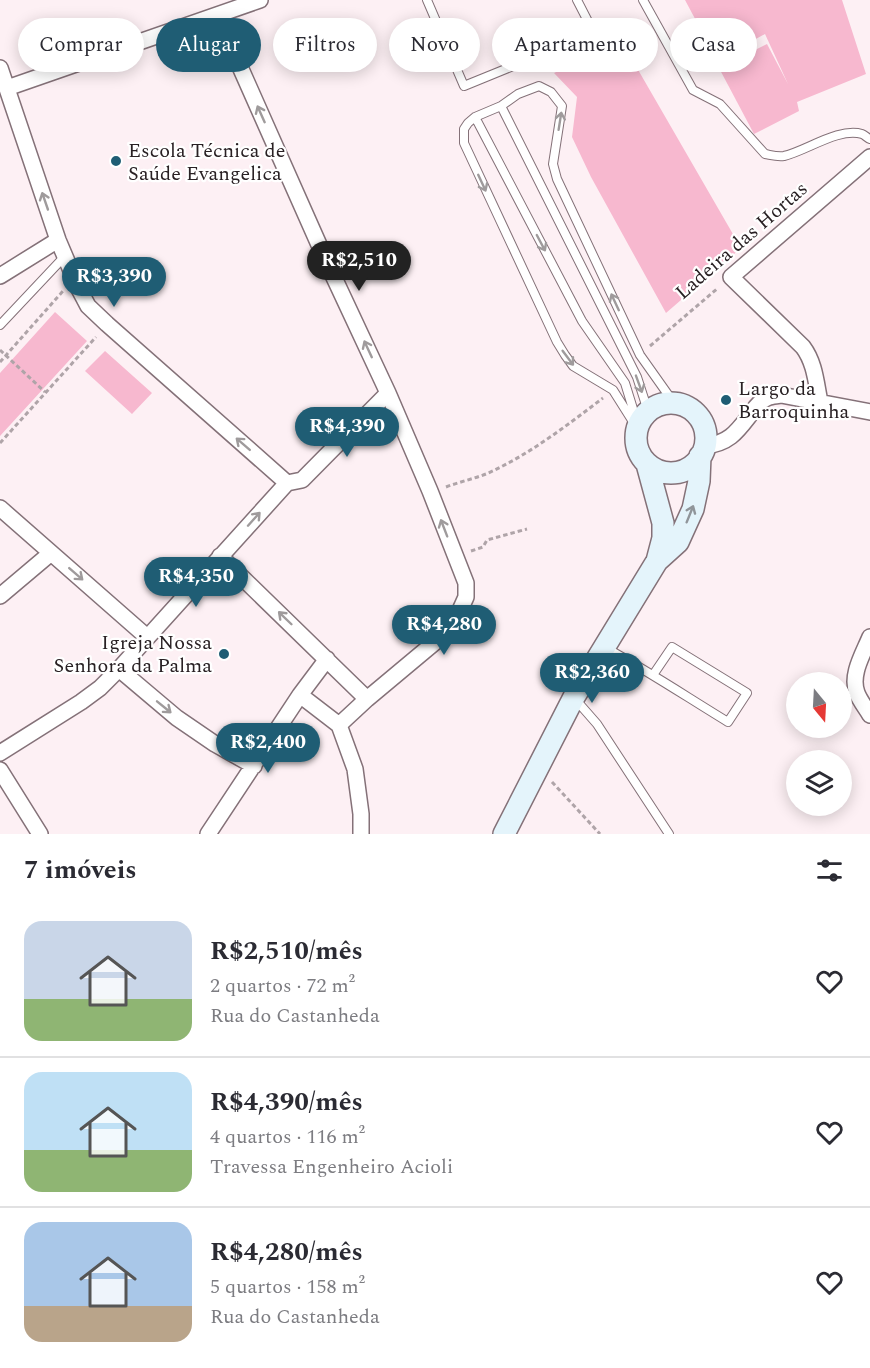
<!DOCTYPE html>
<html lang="pt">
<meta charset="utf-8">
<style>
body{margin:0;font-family:Spectral,serif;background:#f2f2f3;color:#2b2b33;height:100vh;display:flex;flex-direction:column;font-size:22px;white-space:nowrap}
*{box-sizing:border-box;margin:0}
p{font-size:20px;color:#7c7c81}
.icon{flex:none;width:33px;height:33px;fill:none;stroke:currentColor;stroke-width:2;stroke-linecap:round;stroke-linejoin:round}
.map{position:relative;height:834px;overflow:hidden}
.details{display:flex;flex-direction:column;background:#fff;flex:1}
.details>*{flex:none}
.banner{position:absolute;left:18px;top:18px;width:834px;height:54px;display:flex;gap:12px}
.needle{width:39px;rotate:162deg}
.controls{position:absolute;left:786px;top:672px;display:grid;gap:12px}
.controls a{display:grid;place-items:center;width:66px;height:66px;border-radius:50%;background:#fff;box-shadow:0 3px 15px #0003;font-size:30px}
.price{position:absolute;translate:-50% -51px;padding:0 14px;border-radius:21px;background:#1f5d74;color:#fff;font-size:20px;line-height:39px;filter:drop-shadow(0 2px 3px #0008)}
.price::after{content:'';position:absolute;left:50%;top:36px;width:18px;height:14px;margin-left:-9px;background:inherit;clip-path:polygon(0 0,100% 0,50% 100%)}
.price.active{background:#222;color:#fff}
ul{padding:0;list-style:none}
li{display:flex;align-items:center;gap:18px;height:150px;padding:0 24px}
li+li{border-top:2px solid #e1e1e2}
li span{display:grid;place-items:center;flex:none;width:168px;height:120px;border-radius:18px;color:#555}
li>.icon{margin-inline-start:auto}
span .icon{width:72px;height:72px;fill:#fffc;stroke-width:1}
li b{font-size:26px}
h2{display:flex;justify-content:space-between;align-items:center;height:72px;padding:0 24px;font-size:26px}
.pill{padding:0 21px;border-radius:27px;background:#fff;box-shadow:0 3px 15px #0003;font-size:21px;line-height:54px}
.pill.active{background:#1f5d74;color:#fff}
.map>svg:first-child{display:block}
.green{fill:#f7b8cf}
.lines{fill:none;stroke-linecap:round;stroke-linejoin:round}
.lane-casing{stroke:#847178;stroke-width:10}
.street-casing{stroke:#847178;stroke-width:18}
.secondary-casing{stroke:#847178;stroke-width:24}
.path{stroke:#afa4a8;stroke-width:3;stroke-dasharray:4.5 3;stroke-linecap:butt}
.lane{stroke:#fff;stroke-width:8}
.street{stroke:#fff;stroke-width:15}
.secondary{stroke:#e4f4fb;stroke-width:21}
.oneway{stroke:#9f9b9c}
.oneway2{stroke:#90959a}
.poi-dot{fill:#1f5d74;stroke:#fff;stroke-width:2}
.labels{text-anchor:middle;stroke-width:4.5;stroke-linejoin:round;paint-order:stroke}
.poi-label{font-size:20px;fill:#292124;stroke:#fff;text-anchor:start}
.street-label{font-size:20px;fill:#292124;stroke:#fff}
</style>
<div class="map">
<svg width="870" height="834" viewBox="0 0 870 834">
<rect width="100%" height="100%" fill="#fdf0f4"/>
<path class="green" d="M685,0H842L866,74L797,102L799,111L754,134L719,68L767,44L788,84L765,34L717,60Z
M622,42L741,248L666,313L591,177L572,137L577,97L554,73Z
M55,312L87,341L0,436V373Z
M105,351L152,393L132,414L85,371Z"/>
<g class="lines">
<defs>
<path id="lane" d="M427,0L464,86L594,33L577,0
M643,0L693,90L720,104L765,154C771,155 777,157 784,156C806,151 839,127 862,134C865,135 867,138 870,139
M501,106L637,377L648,411
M475,117L582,321L625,383L638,425
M0,325L65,256
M637,428L613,390L573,366L565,355L557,342L464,143V129L468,123L475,117L501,106L518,94L539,86L551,92L562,106L553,164L557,179L640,355L674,403
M606,648C648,671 687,697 728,722L747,693L672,647L653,675
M576,700L597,724L669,834"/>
<path id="street" d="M217,15L324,256L388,393L430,491L466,583V597L457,617L440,638L367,699L339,725
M0,68L58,240L78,287L88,306L107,324L287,483
M7,88L260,0
M0,276L58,240
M820,402C816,383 815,363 803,347L731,277L870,157
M705,446C731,443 738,430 753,411C756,406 762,400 767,398C771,396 777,396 781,395L870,412
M0,508L147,637
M220,556L367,699
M0,596L51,553
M870,637C863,654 850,675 857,693C860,701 866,708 870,715
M327,659L300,695L339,725
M119,669L177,718L215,744L254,766
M339,725L355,769L361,814V834
M0,753L81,702L100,688L119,669L287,483L302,480L388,393
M0,770L40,834
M208,834L300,695"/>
<path id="secondary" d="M636 438a35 35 0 1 1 70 0a35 35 0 1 1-70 0Z
M657,561L678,542L693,509L699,481L700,456
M504,834L574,697L657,561L663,538V523L647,464"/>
</defs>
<use href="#lane" class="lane-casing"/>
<use href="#street" class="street-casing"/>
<use href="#secondary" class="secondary-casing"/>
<path class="path" d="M650,346L718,288
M0,350L45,392
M0,362L63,291
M0,443L96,337
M446,487C459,482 473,479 486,474C529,455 566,426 603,398
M471,551L483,547L487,540L527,529
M552,782L600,834"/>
<use href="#lane" class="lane"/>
<use href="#street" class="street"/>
<use href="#secondary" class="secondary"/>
</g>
<defs><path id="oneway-shaft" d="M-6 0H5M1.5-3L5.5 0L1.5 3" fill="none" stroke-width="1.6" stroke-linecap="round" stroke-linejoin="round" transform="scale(1.5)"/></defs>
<g class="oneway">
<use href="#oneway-shaft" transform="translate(261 114) rotate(-114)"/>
<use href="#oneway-shaft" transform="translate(560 121) rotate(-81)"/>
<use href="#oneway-shaft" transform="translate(482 183) rotate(65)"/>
<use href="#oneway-shaft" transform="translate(45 201) rotate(-109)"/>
<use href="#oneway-shaft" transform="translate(541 243) rotate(62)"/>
<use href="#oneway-shaft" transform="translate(615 302) rotate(-115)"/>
<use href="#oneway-shaft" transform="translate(368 349) rotate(-115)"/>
<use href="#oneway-shaft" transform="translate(568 358) rotate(53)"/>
<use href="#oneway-shaft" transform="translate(639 384) rotate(70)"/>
<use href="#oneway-shaft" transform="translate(243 444) rotate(-139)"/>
<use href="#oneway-shaft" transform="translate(254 519) rotate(-48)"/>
<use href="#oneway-shaft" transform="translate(444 528) rotate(-111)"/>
<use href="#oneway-shaft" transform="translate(76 574) rotate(41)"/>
<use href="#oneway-shaft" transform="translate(285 618) rotate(-136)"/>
<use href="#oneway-shaft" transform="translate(164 707) rotate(39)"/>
</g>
<use class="oneway2" href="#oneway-shaft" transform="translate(690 514) rotate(-68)"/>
<g class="poi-dot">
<circle cx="116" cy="161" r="6"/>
<circle cx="726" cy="400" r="6"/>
<circle cx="224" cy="654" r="6"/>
</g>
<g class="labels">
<g class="poi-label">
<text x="128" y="157">Escola Técnica de<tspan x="128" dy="23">Saúde Evangelica</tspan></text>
<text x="738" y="395">Largo da<tspan x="738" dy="23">Barroquinha</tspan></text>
<text x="212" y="649" text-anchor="end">Igreja Nossa<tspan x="212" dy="23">Senhora da Palma</tspan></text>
</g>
<g class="street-label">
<text transform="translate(741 240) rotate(-41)" y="7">Ladeira das Hortas</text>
</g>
</g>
</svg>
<div class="controls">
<a><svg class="needle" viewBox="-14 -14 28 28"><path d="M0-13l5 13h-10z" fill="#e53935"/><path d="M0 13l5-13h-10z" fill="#7c7c81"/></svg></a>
<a><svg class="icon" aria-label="layers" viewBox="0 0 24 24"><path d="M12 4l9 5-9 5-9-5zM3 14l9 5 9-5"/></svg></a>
</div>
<b class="price active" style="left:359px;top:292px">R$2,510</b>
<b class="price" style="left:114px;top:308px">R$3,390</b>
<b class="price" style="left:347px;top:458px">R$4,390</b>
<b class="price" style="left:196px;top:608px">R$4,350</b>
<b class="price" style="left:444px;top:656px">R$4,280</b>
<b class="price" style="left:592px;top:704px">R$2,360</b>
<b class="price" style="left:268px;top:774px">R$2,400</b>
<div class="banner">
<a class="pill">Comprar</a>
<a class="pill active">Alugar</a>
<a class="pill">Filtros</a>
<a class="pill">Novo</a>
<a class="pill">Apartamento</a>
<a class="pill">Casa</a>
</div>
</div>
<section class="details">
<h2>7 imóveis<svg class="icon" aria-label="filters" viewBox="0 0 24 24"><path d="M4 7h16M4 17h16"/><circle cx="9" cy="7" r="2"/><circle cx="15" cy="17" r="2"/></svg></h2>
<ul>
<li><span style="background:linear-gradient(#c9d6e8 65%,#8fb573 0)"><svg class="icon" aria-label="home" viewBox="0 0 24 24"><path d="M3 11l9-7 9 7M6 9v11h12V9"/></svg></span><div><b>R$2,510/mês</b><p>2 quartos · 72 m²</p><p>Rua do Castanheda</p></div><svg class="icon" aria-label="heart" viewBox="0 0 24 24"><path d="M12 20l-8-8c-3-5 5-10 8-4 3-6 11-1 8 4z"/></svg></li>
<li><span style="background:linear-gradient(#bfe0f5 65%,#8fb573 0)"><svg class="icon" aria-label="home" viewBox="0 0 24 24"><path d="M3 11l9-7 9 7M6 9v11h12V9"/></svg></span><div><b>R$4,390/mês</b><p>4 quartos · 116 m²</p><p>Travessa Engenheiro Acioli</p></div><svg class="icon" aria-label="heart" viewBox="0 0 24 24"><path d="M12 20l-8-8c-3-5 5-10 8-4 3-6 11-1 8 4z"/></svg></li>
<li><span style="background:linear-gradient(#a9c7e8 70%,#b9a48a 0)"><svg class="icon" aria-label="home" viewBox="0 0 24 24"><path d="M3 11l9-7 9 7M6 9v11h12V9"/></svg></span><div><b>R$4,280/mês</b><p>5 quartos · 158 m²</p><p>Rua do Castanheda</p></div><svg class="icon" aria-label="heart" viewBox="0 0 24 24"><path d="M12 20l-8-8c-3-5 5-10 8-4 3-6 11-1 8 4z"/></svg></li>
</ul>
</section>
